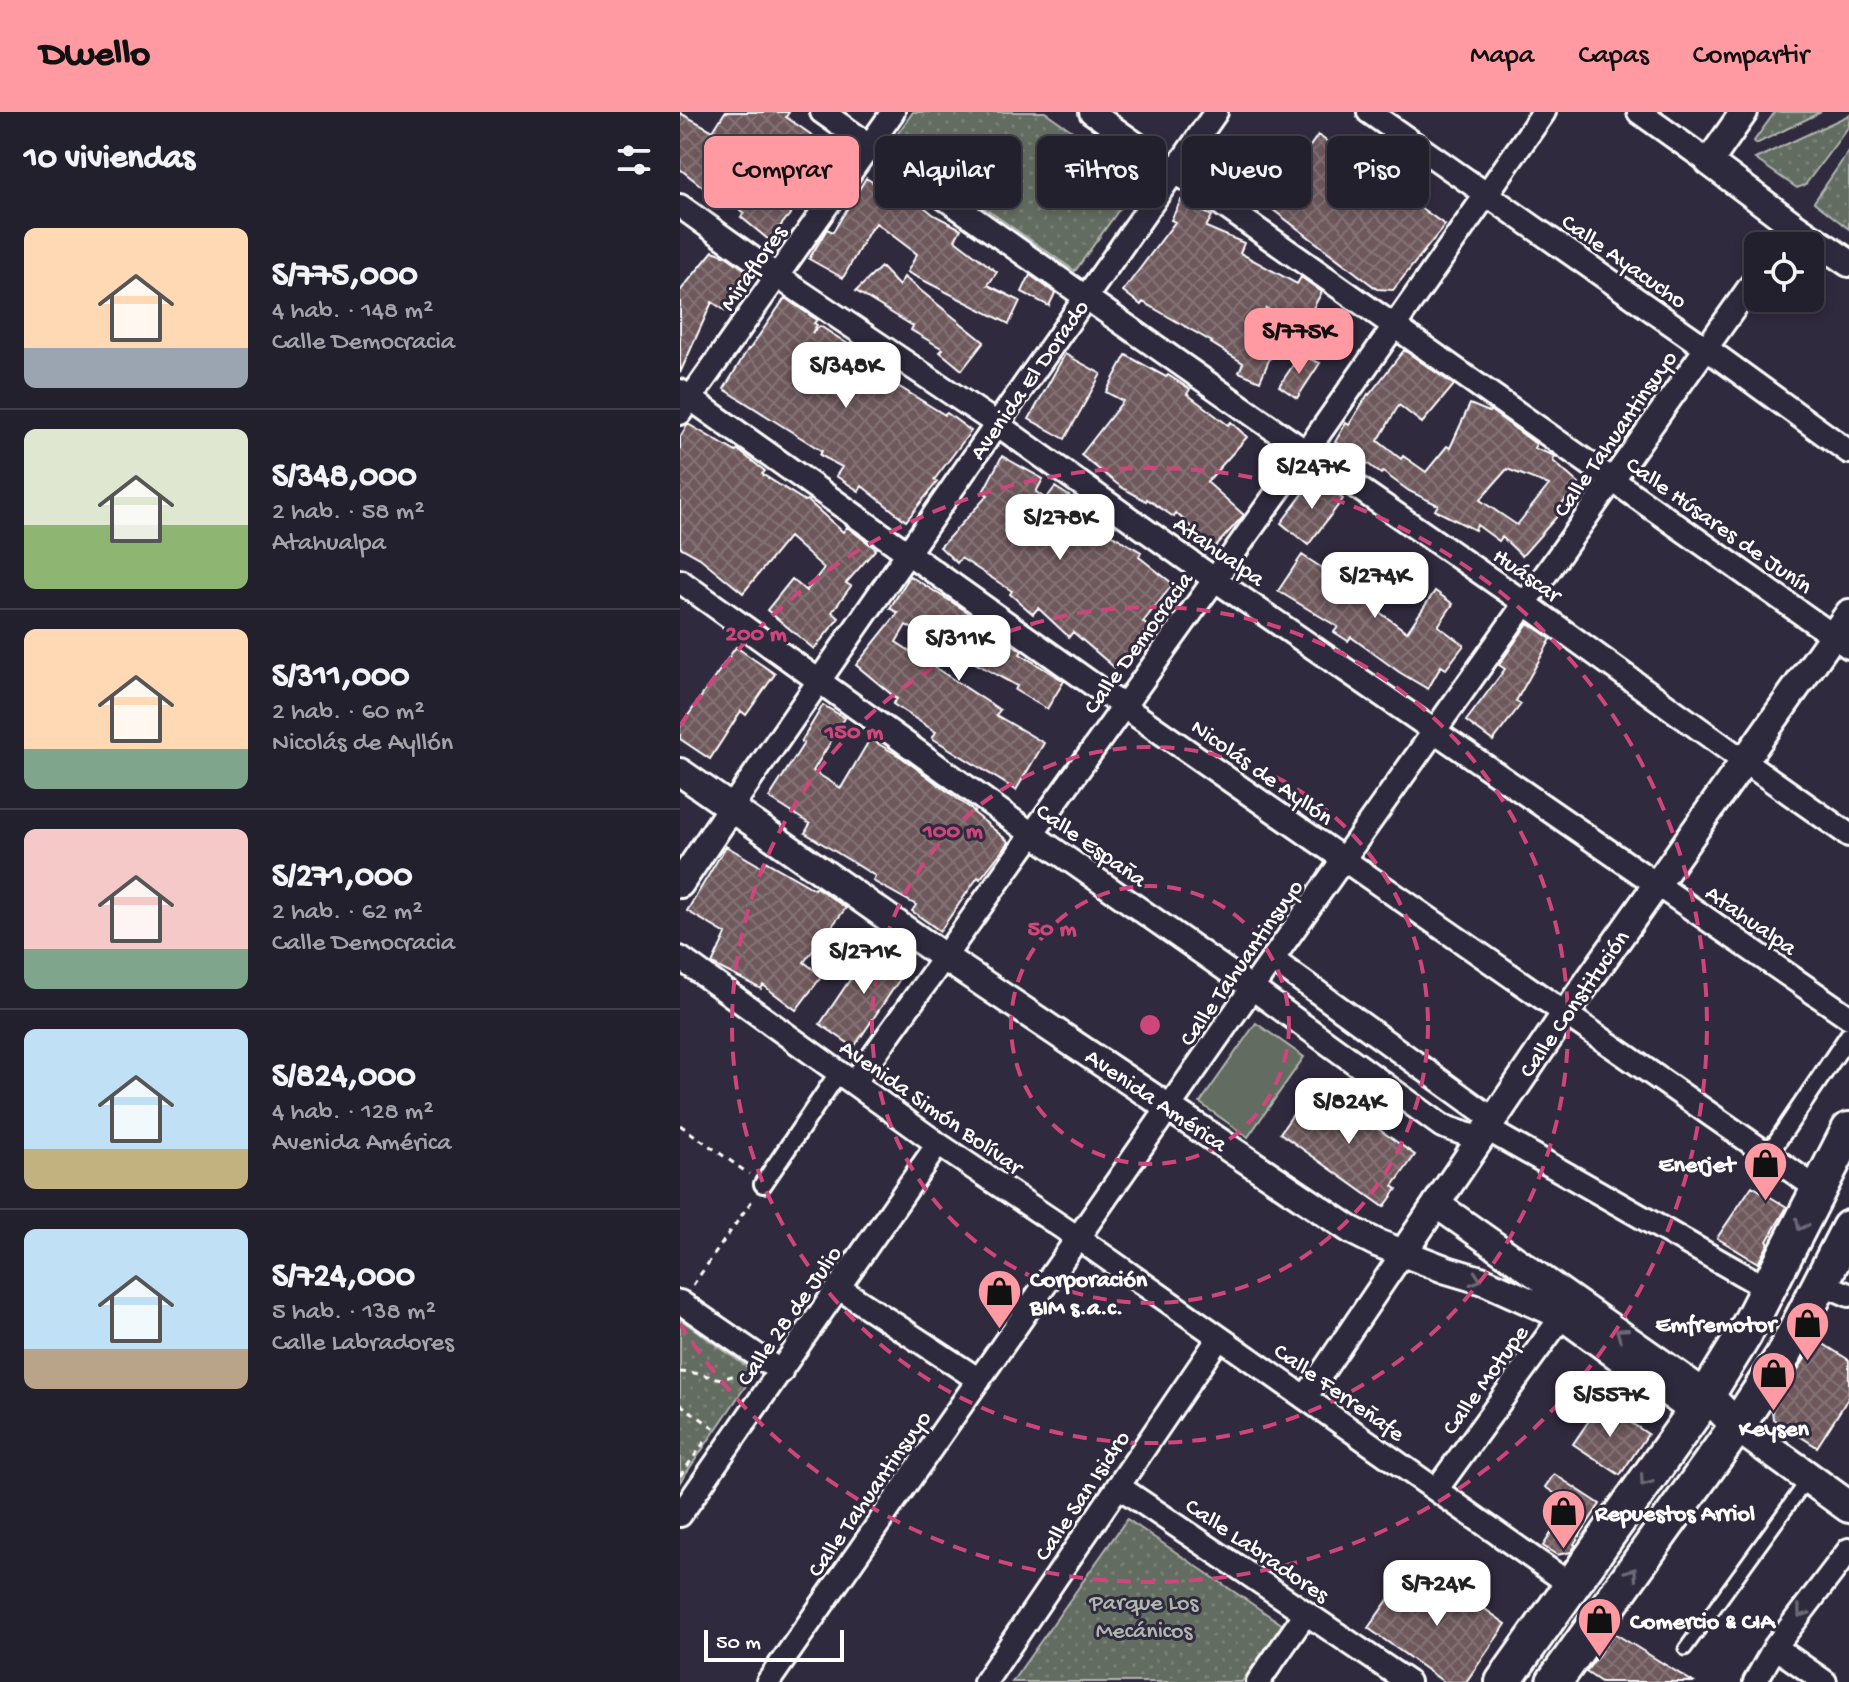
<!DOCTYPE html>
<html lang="es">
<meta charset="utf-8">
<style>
body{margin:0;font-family:"Gochi Hand",sans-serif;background:#2f2d3a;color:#f1f3f6;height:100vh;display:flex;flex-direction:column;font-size:30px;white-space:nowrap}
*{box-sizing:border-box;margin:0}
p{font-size:26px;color:#a3a3aa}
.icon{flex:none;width:44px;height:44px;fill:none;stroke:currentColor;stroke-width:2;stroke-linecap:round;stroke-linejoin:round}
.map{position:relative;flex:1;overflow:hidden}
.drawer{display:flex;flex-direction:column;background:#23202e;width:680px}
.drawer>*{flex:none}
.guide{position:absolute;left:24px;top:24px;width:760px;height:72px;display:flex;gap:16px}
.buttons{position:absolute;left:1064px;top:120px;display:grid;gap:16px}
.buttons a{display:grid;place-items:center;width:80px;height:80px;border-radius:12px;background:#23202e;box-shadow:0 4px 12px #0003,0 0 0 2px #403e4a;font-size:40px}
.scale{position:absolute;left:24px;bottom:20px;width:140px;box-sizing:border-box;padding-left:8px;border:4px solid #fff;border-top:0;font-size:22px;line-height:28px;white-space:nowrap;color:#fff;-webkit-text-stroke:6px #2f2a3d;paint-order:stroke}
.price{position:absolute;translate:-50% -68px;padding:0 18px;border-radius:16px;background:#fff;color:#222;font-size:26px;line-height:52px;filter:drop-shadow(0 2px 4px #0008)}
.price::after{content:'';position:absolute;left:50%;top:48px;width:24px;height:18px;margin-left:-12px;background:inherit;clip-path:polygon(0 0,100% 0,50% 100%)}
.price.active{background:#ff9aa2;color:#111}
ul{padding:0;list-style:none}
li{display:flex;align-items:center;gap:24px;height:200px;padding:0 24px}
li+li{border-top:2px solid #403e4a}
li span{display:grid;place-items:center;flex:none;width:224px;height:160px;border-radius:12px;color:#555}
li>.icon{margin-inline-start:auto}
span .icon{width:96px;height:96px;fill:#fffc;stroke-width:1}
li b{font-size:34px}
h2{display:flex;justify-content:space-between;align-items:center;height:96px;padding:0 24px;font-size:34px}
.chip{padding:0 28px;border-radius:12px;background:#23202e;box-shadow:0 4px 12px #0003,0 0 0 2px #403e4a;font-size:28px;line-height:72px}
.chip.active{background:#ff9aa2;color:#111}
header{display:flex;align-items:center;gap:48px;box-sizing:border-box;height:112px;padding:0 40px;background:#ff9aa2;color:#111}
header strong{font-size:38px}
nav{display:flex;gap:44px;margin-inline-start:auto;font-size:28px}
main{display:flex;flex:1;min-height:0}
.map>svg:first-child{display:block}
.grass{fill:url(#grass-dots);stroke:#b2b6b0;stroke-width:2}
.pitch{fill:#646c60;stroke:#b2b6b0;stroke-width:2}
.building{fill:url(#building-cross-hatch);stroke:#fff;stroke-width:2;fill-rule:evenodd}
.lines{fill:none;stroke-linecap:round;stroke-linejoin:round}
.service-casing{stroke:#fff;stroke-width:17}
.pedestrian-casing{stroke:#fff;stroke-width:22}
.minor-casing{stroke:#fff;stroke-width:28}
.tertiary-casing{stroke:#fff;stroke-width:32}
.secondary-casing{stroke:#fff;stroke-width:36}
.primary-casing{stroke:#fff;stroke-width:40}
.path{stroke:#fff;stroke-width:3;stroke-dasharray:6 6;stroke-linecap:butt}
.service{stroke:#2f2a3d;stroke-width:11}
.pedestrian{stroke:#2f2a3d;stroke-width:16}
.minor{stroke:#2f2a3d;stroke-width:22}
.tertiary{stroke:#2f2a3d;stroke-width:26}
.secondary{stroke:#2f2a3d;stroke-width:30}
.primary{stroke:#2f2a3d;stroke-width:34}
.oneway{stroke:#6d6a77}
.ring{fill:none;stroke:#ce467c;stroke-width:4;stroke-dasharray:14 10}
.labels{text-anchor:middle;stroke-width:6;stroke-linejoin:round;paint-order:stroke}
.street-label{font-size:24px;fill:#fff;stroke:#2f2a3d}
.poi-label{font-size:24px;font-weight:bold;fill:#fff;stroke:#2f2a3d;text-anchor:start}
.park-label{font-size:24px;fill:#b2b6b0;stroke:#2f2a3d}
.centre{fill:#ce467c;stroke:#2f2a3d;stroke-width:4}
.ring-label{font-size:24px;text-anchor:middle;font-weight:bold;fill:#ce467c;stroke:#2f2a3d;stroke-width:6;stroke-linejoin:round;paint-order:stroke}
</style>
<header>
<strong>Dwello</strong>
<nav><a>Mapa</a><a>Capas</a><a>Compartir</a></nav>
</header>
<main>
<section class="drawer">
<h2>10 viviendas<svg class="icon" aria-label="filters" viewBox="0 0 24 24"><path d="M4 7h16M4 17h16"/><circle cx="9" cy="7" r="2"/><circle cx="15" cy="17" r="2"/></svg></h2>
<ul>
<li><span style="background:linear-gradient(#ffd9b3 75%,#9aa5b1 0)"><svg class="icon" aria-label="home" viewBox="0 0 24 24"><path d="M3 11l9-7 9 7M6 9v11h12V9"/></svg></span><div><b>S/775,000</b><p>4 hab. · 148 m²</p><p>Calle Democracia</p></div></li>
<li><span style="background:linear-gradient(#dfe7d0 60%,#8fb573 0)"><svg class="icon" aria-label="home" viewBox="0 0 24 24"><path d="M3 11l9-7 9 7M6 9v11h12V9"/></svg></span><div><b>S/348,000</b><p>2 hab. · 58 m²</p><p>Atahualpa</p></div></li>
<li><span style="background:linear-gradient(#ffd9b3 75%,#7fa58c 0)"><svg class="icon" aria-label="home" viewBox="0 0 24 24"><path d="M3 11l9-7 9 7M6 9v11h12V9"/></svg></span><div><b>S/311,000</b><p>2 hab. · 60 m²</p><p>Nicolás de Ayllón</p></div></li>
<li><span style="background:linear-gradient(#f6c9c9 75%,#7fa58c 0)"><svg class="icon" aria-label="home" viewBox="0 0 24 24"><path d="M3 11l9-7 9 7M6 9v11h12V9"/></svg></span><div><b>S/271,000</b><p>2 hab. · 62 m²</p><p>Calle Democracia</p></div></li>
<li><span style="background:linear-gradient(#bfe0f5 75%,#c2b280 0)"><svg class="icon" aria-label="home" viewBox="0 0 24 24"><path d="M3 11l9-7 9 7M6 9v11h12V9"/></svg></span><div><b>S/824,000</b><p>4 hab. · 128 m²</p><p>Avenida América</p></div></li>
<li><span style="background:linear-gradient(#bfe0f5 75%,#b9a48a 0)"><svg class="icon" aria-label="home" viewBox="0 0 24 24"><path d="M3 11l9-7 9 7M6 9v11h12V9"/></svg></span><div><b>S/724,000</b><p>5 hab. · 138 m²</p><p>Calle Labradores</p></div></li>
</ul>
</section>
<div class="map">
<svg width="1169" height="1570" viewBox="0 0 1169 1570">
<defs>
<pattern id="grass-dots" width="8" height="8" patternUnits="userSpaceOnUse" patternTransform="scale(2)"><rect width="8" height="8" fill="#646c60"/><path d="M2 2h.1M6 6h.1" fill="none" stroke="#7b8278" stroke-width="1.8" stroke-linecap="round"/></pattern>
<pattern id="building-cross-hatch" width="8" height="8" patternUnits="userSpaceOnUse" patternTransform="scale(2)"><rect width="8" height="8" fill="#6e595c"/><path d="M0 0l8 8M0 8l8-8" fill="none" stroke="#847274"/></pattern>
</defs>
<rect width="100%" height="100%" fill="#2f2a3d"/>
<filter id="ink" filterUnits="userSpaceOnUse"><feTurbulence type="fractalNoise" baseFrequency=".0125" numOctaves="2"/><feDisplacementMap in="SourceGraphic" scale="16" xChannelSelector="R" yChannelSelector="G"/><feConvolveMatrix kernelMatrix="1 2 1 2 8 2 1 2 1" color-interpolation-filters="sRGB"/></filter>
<g filter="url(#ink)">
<path class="grass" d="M233,0H365L461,67L395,159L211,31Z
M1095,0H1141L1076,32L1074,29Z
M1169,3V14L1125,73L1117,76L1075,47Z
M1169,39V117L1134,90Z
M0,1207L70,1257L67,1272L0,1370Z
M447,1407L603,1513L562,1570H332Z"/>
<path class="pitch" d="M576,911L624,945L568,1025L520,991Z"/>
<path class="building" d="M45,0H109L106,5L139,28L102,84L116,95L89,128L61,105L64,101L39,85L38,87L0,57V1L33,19ZM62,21L101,43L84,69L47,46Z
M638,23L765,113L713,178L697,177L588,94Z
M186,66L228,93L233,86L254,103L281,117L275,128L317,160L308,173L340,189L329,212L227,160L237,142L196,111L192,117L191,116L163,166L129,147L147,117L153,120Z
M501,88L532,104L526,115L564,131L560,141L617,172L621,165L642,180L622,216L586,196L571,222L596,232L580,269L559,260L563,251L531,231L532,230L463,190L461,193L443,179L495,110L491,108Z
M33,139L46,144L70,161L46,199L32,190L0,261V179Z
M201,155L219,174L224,165L304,230L282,258L260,240L263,237L231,218L233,214L176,179Z
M350,163L375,181L369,194L342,180Z
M105,186L137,208L134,211L137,213L132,221L140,214L171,234L166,242L265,303L267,301L291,319L254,368L257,370L226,409L182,374L179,379L156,364L162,355L140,343L142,339L44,277L68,237L69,238Z
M724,238L774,273L742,311L719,293L698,329L721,347L723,344L746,360L767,334L770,336L790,292L809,300L810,298L856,332L854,336L875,344L873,349L899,372L877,398L880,401L842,444L822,425L819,429L797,413L795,418L755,398L758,393L729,379L703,360L701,362L673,340L655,330L666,311L669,313L688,282L689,283ZM827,357L869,373L837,413L800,388Z
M385,242L421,262L385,327L349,307Z
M446,243L486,265L488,263L510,277L507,282L548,313L551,310L567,325L527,370L564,403L534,436L496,401L494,405L467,387L466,389L441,375L401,343L443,289L426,280Z
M620,243L640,251L617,286L599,274Z
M8,312L56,340L58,338L85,359L82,362L125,389L127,388L163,420L167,415L196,437L166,471L171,474L152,500L159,506L134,537L87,498L112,467L126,479L144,456L109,425L63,481L20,446L0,435V325Z
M322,344L363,367L356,380L366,387L375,375L414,400L434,418L431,422L461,440L459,445L493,472L463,510L470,516L435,556L393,520L389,525L358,496L353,502L330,482L332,479L281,446L277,451L260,435L308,383L303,380Z
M635,366L663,387L628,433L601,411Z
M622,443L650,461L656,452L697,477L693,481L697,484L691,494L727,520L755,479L773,492L758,514L784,533L766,557L761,554L748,577L719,560L671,525L668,529L654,520L658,515L598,479Z
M230,464L286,499L342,539L340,542L384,569L367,597L335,578L337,574L226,513L216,530L320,598L316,603L364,631L336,678L252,626L256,620L213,592L217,587L176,553L218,501L210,496Z
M848,511L871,527L836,589L841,592L813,629L786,609L825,557L819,553Z
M56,535L95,562L66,603L61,599L30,647L0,627V615Z
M143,593L165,606L133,659L161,676L190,627L221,645L294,699L293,700L329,730L300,767L298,765L260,819L232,799L236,793L193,769L195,764L125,721L130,712L89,686L124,631L121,630Z
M46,734L82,755L85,749L134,777L136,775L166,796L124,850L142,864L116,898L83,873L81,877L32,852L46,822L7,799Z
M194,832L228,855L174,935L140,912Z
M638,974L735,1043L713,1074L717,1077L704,1095L600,1021L614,1001L617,1004Z
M1072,1074L1107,1095L1087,1129L1089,1131L1078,1151L1037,1126Z
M1137,1228L1169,1248V1285L1137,1335L1093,1307L1092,1298Z
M921,1291L968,1322L940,1363L893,1332Z
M874,1362L920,1392L894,1432L896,1433L891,1440L877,1443L863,1434L882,1404L880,1402L888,1390L865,1375Z
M730,1457L769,1485L775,1476L826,1512L786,1570H764L688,1516Z
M934,1521L1013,1570H921L906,1560Z"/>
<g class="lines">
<defs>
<path id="service" d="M1005,1537L1128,1367"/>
<path id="pedestrian" d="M1088,1043L1169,923
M83,1072L159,960"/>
<path id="minor" d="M142,0L626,340L846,492L1064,649L1169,723
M411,0L1169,535
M689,0L1026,236L1169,340
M959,0L1029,50
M0,94L97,164L317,312L534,467L1169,905
M1098,134L1113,113
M0,279L443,594L1139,1078
M0,301L213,0
M0,469L352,722L572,876L762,1014L800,1027
M51,696L317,312L536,0
M0,846L258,1032L398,1126L891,1473
M593,848L813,1007
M174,971L626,340L864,0
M807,1017L1088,1177
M1141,1171L1169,1183
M159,1176L299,1268
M0,1190L101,1260
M625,1286L723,1141
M438,1374L728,1570
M756,1378L891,1192
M0,1403L258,1032
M1095,1535L1145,1570
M88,1570L572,876L1078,163
M305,1570L539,1226
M578,1570L626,1501
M1075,1570L1095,1535L1169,1438"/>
<path id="tertiary" d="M1064,0L1029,50L1113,113L1169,151
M0,660L264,845L671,1118L697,1131L767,1158L804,1169L882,1204L1014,1300
M0,772L51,696
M756,1092L1027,1283
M723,1141L885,902L1169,501"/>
<path id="secondary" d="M1027,1283L1057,1314L1169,1395"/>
<path id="primary" d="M823,1570L1027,1283L1064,1223L1169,1018
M874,1570L1057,1314L1103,1244L1169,1116"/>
</defs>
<use href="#service" class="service-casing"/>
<use href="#pedestrian" class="pedestrian-casing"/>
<use href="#minor" class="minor-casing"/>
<use href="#tertiary" class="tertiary-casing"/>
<use href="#secondary" class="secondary-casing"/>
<use href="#primary" class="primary-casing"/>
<path class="path" d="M0,1013L69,1062
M13,1173L73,1087
M0,1260L14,1261L42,1267L65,1260
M0,1292L34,1316
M0,1364L26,1328"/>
<use href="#service" class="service"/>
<use href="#pedestrian" class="pedestrian"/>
<use href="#minor" class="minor"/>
<use href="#tertiary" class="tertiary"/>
<use href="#secondary" class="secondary"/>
<use href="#primary" class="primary"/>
</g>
<defs><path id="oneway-chevron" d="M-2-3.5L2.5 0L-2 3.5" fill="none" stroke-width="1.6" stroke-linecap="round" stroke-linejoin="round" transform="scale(2)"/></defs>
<g class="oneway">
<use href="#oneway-chevron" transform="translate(1121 1113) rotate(117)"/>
<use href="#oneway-chevron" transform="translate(796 1167) rotate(18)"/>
<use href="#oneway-chevron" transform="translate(941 1221) rotate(-144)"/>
<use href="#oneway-chevron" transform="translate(965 1369) rotate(125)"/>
<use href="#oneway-chevron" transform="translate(952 1461) rotate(-54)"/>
<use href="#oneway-chevron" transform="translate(1122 1500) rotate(127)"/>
</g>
</g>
<g class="ring">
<circle cx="470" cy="913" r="139"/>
<circle cx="470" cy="913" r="278"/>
<circle cx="470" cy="913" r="418"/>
<path d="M0 614A557 557 0 1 1 0 1212"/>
</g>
<defs>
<symbol id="shop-pin" viewBox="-11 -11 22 30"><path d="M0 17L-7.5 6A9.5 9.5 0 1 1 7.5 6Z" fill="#ff9aa2" stroke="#2f2a3d"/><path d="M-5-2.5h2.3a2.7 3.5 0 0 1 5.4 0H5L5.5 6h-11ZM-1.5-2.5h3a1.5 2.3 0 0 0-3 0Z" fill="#111"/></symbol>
</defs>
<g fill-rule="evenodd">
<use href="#shop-pin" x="1060" y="1026" width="51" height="69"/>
<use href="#shop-pin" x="294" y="1154" width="51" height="69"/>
<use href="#shop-pin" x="1102" y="1186" width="51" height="69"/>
<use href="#shop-pin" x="1068" y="1236" width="51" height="69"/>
<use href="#shop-pin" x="858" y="1374" width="51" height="69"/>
<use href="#shop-pin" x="894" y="1482" width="51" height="69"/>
</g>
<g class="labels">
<g class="street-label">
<text transform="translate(945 148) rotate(35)" y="8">Calle Ayacucho</text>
<text transform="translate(72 155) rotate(-55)" y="8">Miraflores</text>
<text transform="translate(348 267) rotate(-55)" y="8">Avenida El Dorado</text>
<text transform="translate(934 321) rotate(-55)" y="8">Calle Tahuantinsuyo</text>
<text transform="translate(1040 412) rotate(35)" y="8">Calle Húsares de Junín</text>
<text transform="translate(540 438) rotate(35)" y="8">Atahualpa</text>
<text transform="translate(848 462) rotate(35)" y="8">Huáscar</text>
<text transform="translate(457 530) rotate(-54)" y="8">Calle Democracia</text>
<text transform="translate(583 659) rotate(35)" y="8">Nicolás de Ayllón</text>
<text transform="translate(412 732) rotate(35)" y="8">Calle España</text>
<text transform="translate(1072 807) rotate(35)" y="8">Atahualpa</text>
<text transform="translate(560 850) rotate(-55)" y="8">Calle Tahuantinsuyo</text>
<text transform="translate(893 891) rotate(-55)" y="8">Calle Constitución</text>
<text transform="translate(477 987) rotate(34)" y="8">Avenida América</text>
<text transform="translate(252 994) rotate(35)" y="8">Avenida Simón Bolívar</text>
<text transform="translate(108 1203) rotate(-55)" y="8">Calle 28 de Julio</text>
<text transform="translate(804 1267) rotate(-54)" y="8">Calle Motupe</text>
<text transform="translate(660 1279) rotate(35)" y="8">Calle Ferreñafe</text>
<text transform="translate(188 1381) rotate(-55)" y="8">Calle Tahuantinsuyo</text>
<text transform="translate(401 1383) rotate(-56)" y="8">Calle San Isidro</text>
<text transform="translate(578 1437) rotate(34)" y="8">Calle Labradores</text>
</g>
<g class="poi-label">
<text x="1055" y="1059" text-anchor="end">Enerjet</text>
<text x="350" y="1174">Corporación<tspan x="350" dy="28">BIM s.a.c.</tspan></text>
<text x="1096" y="1219" text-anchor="end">Emfremotor</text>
<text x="1094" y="1323" text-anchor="middle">Keysen</text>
<text x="915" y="1408">Repuestos Arriol</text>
<text x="950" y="1516">Comercio &amp; CIA</text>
</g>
<g class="park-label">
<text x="464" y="1497">Parque Los<tspan x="464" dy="28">Mecánicos</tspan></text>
</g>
</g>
<circle cx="470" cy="913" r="12" class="centre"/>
<g class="ring-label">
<text x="76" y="528">200 m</text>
<text x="174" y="626">150 m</text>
<text x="273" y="725">100 m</text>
<text x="372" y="823">50 m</text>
</g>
</svg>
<div class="buttons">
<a><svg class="icon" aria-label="locate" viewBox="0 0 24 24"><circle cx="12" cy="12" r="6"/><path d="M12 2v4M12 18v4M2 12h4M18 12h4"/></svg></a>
</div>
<div class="scale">50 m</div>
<b class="price active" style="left:619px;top:264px">S/775K</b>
<b class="price" style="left:166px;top:298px">S/348K</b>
<b class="price" style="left:632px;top:399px">S/247K</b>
<b class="price" style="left:380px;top:450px">S/278K</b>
<b class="price" style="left:695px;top:508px">S/274K</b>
<b class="price" style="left:279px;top:571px">S/311K</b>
<b class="price" style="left:184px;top:884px">S/271K</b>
<b class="price" style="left:669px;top:1034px">S/824K</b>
<b class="price" style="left:930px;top:1327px">S/557K</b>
<b class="price" style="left:757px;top:1516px">S/724K</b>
<div class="guide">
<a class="chip active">Comprar</a>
<a class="chip">Alquilar</a>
<a class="chip">Filtros</a>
<a class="chip">Nuevo</a>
<a class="chip">Piso</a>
</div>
</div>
</main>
